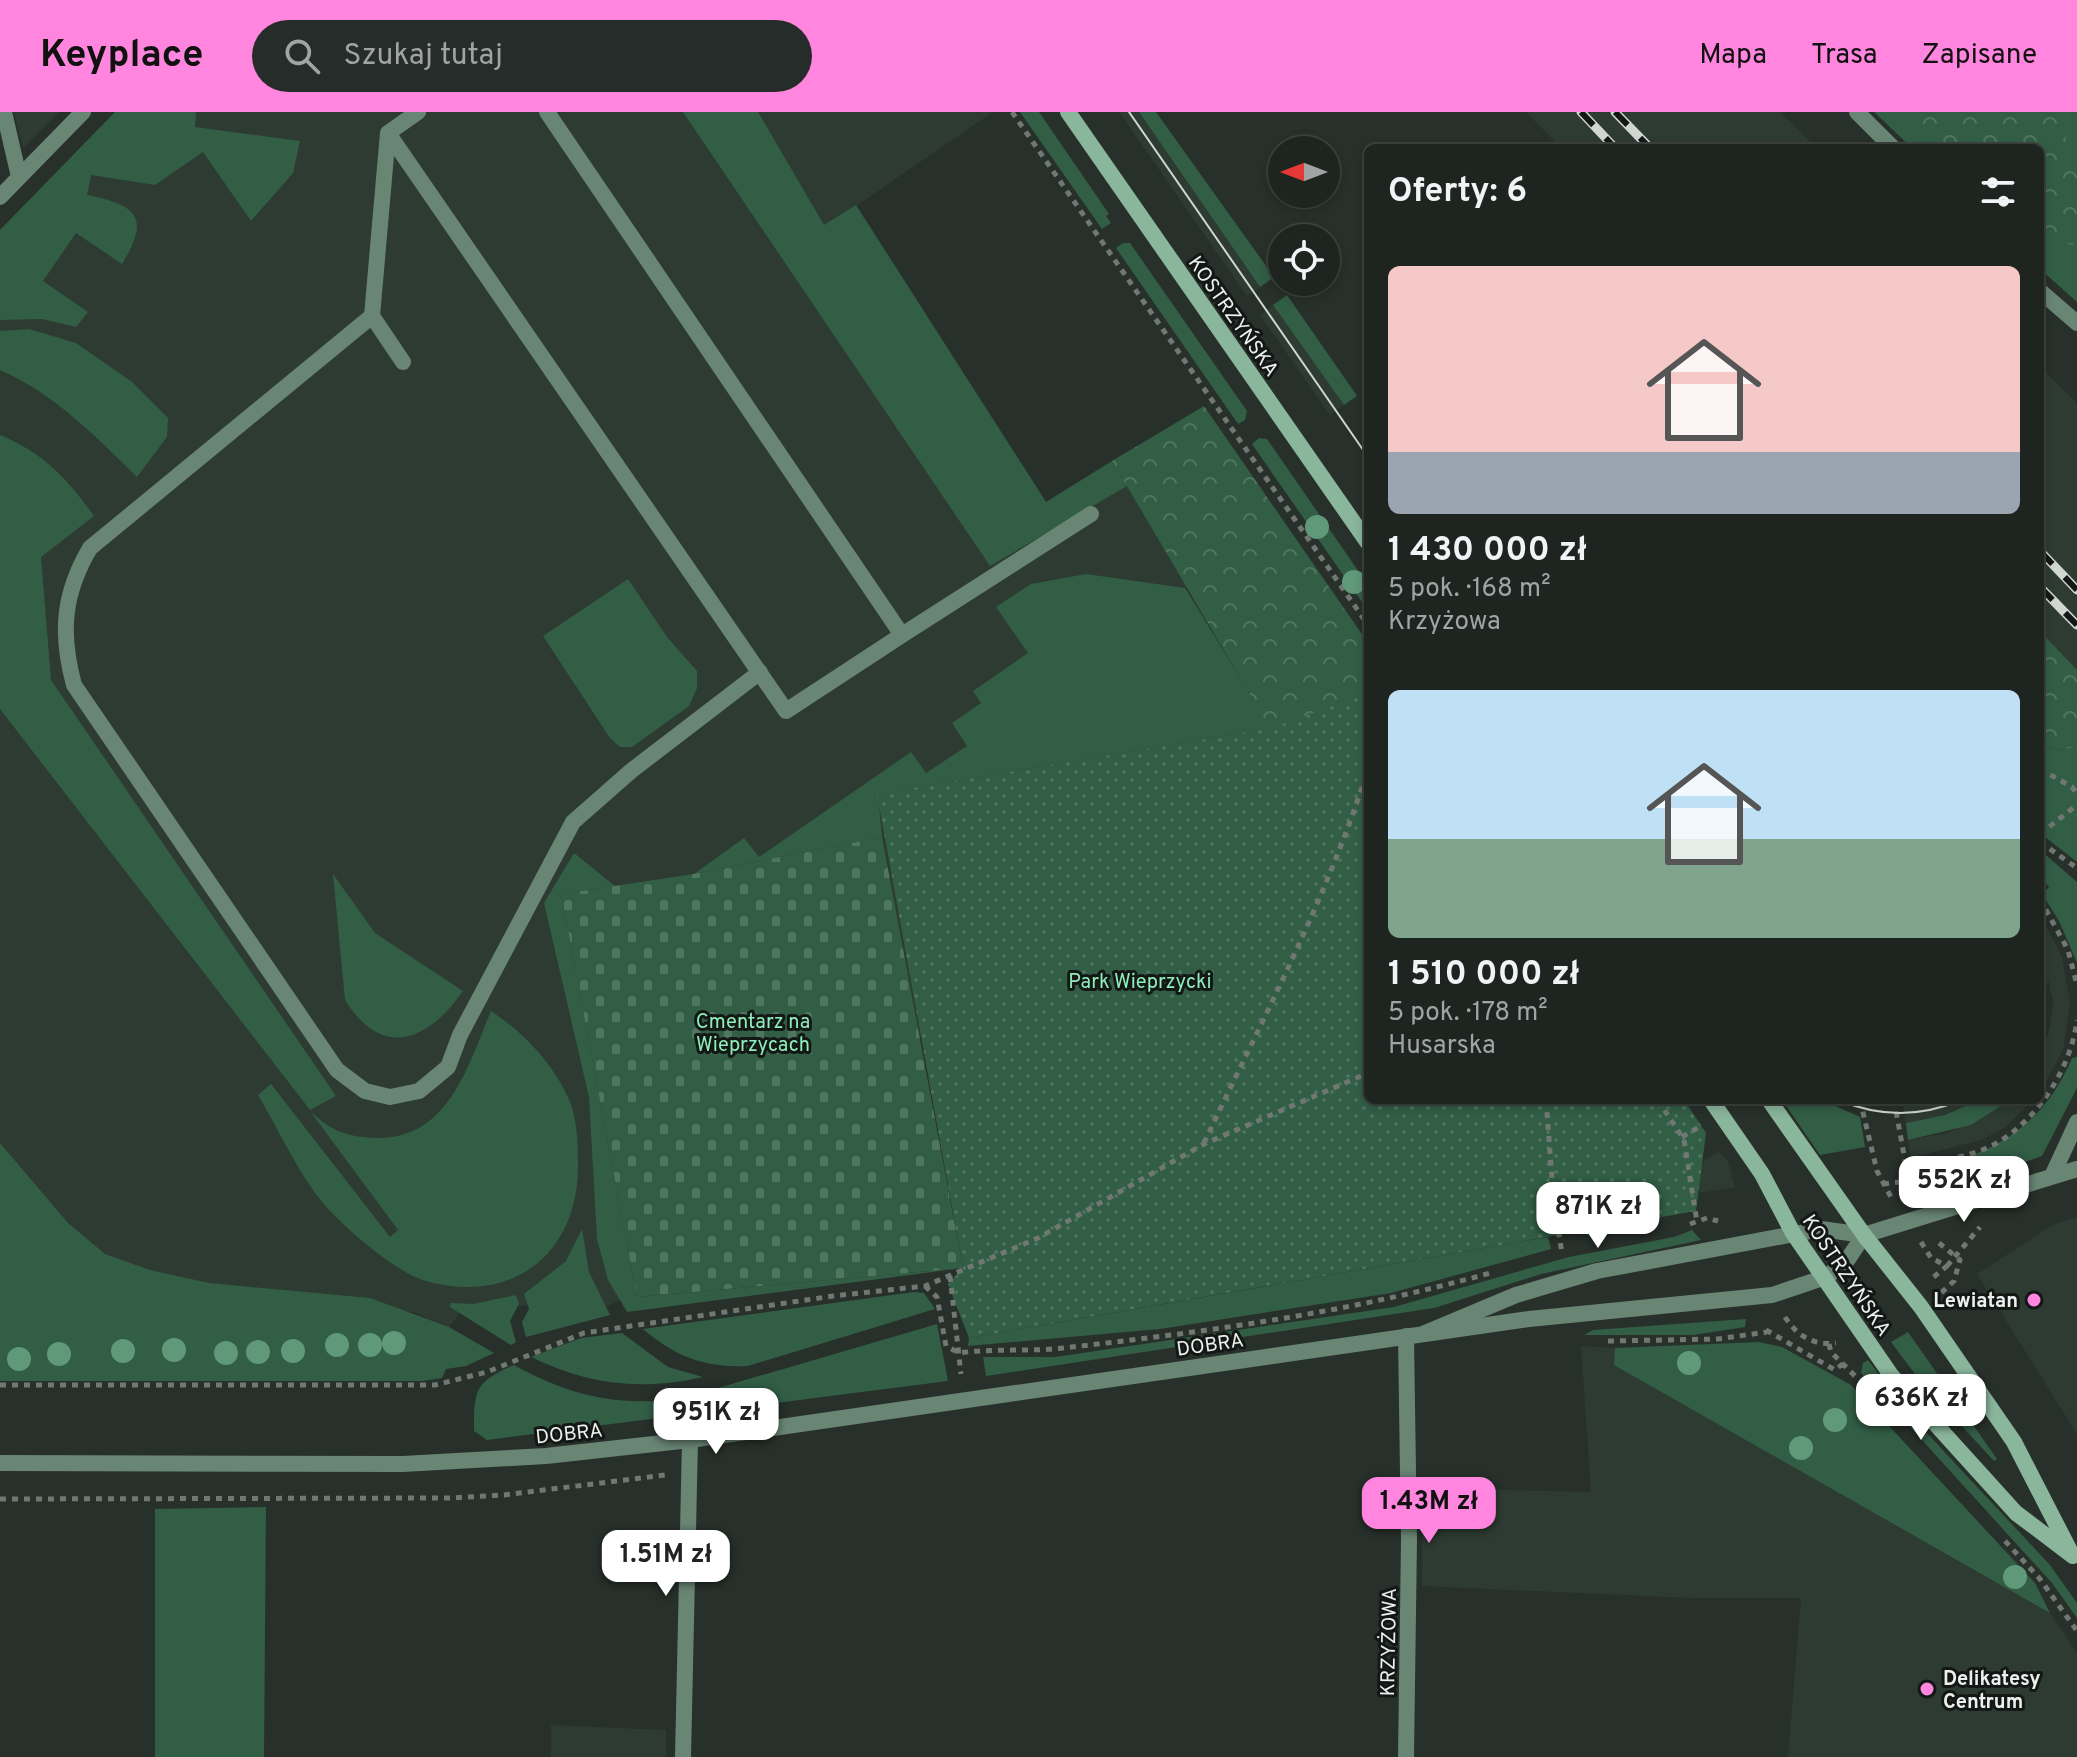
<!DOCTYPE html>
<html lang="pl">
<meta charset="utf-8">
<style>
body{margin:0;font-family:Overpass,sans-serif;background:#262c29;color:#f1f3f6;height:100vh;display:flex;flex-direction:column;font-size:30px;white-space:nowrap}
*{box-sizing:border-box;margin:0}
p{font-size:26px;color:#a1a4a5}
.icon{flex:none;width:44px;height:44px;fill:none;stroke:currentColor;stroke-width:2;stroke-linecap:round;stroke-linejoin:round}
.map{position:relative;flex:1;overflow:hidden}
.details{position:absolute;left:1364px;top:32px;width:680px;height:960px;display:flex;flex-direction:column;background:#1e2420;border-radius:12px;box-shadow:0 4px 12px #0003,0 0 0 2px #3c413e}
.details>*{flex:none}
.needle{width:52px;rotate:270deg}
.tools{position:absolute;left:1268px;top:24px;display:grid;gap:16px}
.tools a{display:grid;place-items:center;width:72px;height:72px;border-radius:50%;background:#1e2420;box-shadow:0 4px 12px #0003,0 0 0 2px #3c413e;font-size:40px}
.price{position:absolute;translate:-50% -68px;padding:0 18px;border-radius:16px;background:#fff;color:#222;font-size:26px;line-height:52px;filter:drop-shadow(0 2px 4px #0008)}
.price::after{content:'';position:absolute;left:50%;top:48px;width:24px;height:18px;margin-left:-12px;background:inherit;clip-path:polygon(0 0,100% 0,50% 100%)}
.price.selected{background:#ff85de;color:#111}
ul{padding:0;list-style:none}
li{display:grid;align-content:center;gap:16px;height:424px;padding:0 24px}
li span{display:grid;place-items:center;height:248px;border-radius:12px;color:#555}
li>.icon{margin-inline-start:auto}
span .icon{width:144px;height:144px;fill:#fffc;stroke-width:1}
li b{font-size:34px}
h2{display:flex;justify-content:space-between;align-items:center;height:96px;padding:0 24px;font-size:34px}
header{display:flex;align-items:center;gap:48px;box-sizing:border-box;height:112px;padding:0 40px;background:#ff85de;color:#111}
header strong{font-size:38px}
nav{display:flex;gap:44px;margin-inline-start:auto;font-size:28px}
.search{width:560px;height:72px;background:#262c29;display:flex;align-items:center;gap:20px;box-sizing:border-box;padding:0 28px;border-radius:44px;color:#a1a4a5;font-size:30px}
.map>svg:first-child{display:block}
.built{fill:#2d3b32}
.grass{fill:#325e46}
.forest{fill:url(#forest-crowns)}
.cemetery{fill:url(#cemetery-stones)}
.park{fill:url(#park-dots)}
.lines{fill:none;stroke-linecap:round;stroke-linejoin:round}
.path{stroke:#717873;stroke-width:5;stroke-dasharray:6 6;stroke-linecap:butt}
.service{stroke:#698574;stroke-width:16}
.minor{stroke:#698574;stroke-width:16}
.tertiary{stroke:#698574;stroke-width:16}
.secondary{stroke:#8ab69c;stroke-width:16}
.tram{stroke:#d0d6d2;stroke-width:2}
.rail-casing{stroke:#d0d6d2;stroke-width:9}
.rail{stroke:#131715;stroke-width:6;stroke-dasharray:18;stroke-linecap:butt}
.tree{fill:#609979}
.poi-dot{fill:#ff85de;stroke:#131715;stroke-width:3}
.labels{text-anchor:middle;stroke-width:6;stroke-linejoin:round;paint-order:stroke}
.street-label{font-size:20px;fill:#ecf1ed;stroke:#131715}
.park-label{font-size:20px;fill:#8eefb9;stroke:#131715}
.poi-label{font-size:20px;font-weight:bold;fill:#ecf1ed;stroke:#131715;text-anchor:end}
</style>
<header>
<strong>Keyplace</strong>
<div class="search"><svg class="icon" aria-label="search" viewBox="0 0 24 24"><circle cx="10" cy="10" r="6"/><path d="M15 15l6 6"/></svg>Szukaj tutaj</div>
<nav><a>Mapa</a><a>Trasa</a><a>Zapisane</a></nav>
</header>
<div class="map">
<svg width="2077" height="1645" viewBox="0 0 2077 1645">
<defs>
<pattern id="forest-crowns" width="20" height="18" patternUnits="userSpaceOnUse" patternTransform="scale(2)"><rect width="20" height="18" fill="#325e46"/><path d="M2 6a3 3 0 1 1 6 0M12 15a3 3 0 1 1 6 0" fill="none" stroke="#507661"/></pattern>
<pattern id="cemetery-stones" width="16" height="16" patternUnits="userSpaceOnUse" patternTransform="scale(2)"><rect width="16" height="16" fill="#325e46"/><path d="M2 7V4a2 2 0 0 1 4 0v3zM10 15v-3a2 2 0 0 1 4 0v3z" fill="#507661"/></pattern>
<pattern id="park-dots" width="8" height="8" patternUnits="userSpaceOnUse" patternTransform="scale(2)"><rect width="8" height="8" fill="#325e46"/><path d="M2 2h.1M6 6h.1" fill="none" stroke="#507661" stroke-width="1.8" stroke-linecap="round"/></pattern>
</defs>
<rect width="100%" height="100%" fill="#28302b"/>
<path class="built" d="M14,0H59L23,36Z
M115,0H993L856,94L1046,390L1112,349L1271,616L624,1186L602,1197L594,1189L462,1198L449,1215L413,1200L0,1219V118Z
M1119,0H1139L1260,175L1247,184Z
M1526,0H1780L1817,36H1561Z
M1273,193L1344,293L1330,303L1260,203Z
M2040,255L2077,291V558L2040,519Z
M2040,802L2062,845L2070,890L2063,938L2040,980V948L2050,915L2053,890L2048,867L2040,912Z
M1937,988H1979L1945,1003L1906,1011L1903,992Z
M2010,988H2034L2004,1016L1981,1028L1911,1046L1908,1028L1949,1021Z
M1719,1039L1728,1050L1735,1075L1700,1081L1696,1055Z
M2077,1106V1322L1977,1162L2056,1111Z
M1581,1234L1615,1236V1253L2050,1501L2077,1541V1645H1788L1801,1486H1691L1422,1474V1376L1591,1380Z
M551,1613L666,1618V1645H551Z"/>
<path class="grass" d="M115,0H196L195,15L300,29L293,61L251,109L203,40L155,73L91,63L87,83C137,93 151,105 122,152L76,121L43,169L88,200L76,215L42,207L0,208V118Z
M683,0H758L824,113L856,93L1046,390L1112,349L1127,374L990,454Z
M1020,0H1039L1109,102L1106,104L1111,111L1102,117Z
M1139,0H1156L1274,165L1260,175Z
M1874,0H2077V190L2040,157V36H1912Z
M1123,131H1130L1247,299L1245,308L1238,312L1116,136Z
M1287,183L1357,284L1344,293L1273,193Z
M29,217L76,231L132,270L168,306L167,325L137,365C95,324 55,282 0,258V219Z
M0,323C42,340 68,367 94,404L41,445L51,568L336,984L310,998L0,597Z
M1259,326L1267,327L1368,473L1364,493L1252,332Z
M1086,462L1185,476L1271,616L878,682L882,725L694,762L744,726L759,745L911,640L926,661L967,634L952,611L981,591L973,579L1028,541L996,495L1031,472Z
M628,467L667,525L697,559V576L689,594L632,635H620L610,626L543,524Z
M2040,634L2058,638L2077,635V750L2040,721Z
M2040,738L2077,770V851L2059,809L2042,782L2049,775L2040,764Z
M574,741L615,774L561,782L637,1185L963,1156L627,1200L608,1168L597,1127L589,985L544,791Z
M333,762L375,821L463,879C429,928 383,949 345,888Z
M491,899C524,921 554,952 570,990C577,1008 578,1030 578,1050C580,1139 515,1194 426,1169C400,1162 357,1126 337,1106C303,1074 282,1023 258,983L271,972L390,1125L398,1118L310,999C331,1019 347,1025 376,1026C448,1028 468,954 491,899Z
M2077,945V976L2042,1044L2005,1057L1939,1058V1053C2002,1039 2047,1006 2072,946Z
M1782,988H1822L1860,1005L1865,1035L1820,1043Z
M1979,988H2010L1971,1013L1908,1028L1906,1011L1945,1003Z
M0,1031L68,1111L105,1142L150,1158L209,1171L370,1186L449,1215L494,1241L466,1254L446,1257L442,1266L423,1269H0Z
M582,1117L589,1160L610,1203L526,1225L522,1210L529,1197L524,1182L566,1149Z
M1692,1118L1701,1128L1541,1162L1434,1196L986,1264L983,1245H1055L1394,1195L1569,1145L1674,1125Z
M1548,1125L1551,1137L1391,1181L1160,1217L968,1234L969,1226Z
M914,1180L924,1181L935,1197L748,1254C705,1256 676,1245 643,1217Z
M516,1183L519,1192L510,1209L516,1230L511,1233L450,1195L451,1191L473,1192Z
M1746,1207L1745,1215L1693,1223H1584L1593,1218Z
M937,1212L948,1269L487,1328L474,1319C474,1277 475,1270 514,1253C571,1284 611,1293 677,1288Z
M1908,1220L1997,1347L1994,1349L1921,1270L1891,1230Z
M622,1221L668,1255L703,1265C640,1279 589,1273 531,1245L581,1226Z
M1759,1230L1782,1235L1851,1273L2035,1471L2050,1501L1614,1253L1615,1236Z
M1868,1248L1910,1303L2050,1453L2077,1491V1506L2052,1471L1861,1261L1863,1251Z
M266,1395L264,1645H155V1397Z"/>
<path class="forest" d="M1900,0H2058L2077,64V133L2045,130L2040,125V36H1937L1900,4Z
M1204,294L1368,531V611L1158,637L1270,616L1112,349Z
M2040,519L2077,558V635L2058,638L2040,634Z"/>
<path class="cemetery" d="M882,725L963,1156L637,1185L561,782L694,762Z"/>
<path class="park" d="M1368,581V988H1684L1706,1021L1696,1099L969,1226L948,1172L963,1156L877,682L1271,616Z"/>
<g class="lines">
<path class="path" d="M1012,0L1368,513
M2040,657L2072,675L2077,682
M2040,722L2077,693
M2040,730L2077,756
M2040,787L2068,838L2077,873
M1546,988L1554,1093L1562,1141
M1658,988L1684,1028L1697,1110
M1860,988L1877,1059L1893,1089
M1894,988L1906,1054C1936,1050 1968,1046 1995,1032C2038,1008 2071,956 2077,908
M1682,1025L1699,1015
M1204,1031C1262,908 1327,787 1368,657
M1906,1054L1910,1081
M1883,1072L1959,1063
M1690,1112L1707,1106L1718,1109
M1921,1130L1931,1146L1947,1154L1930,1168
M1939,1131L1960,1148L1954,1169L1941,1181
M1947,1154L1980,1115
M950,1164L961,1262
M925,1174L937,1185L946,1234L959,1241C994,1236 1028,1240 1063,1236C1206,1220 1352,1200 1490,1161
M1785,1205C1797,1224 1814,1234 1836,1231
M1766,1218L1835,1258L1844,1251
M1608,1229L1718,1227L1767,1220
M1829,1232L1831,1240L1859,1268
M0,1273H435L487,1260L584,1221L833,1184L925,1174L1038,1126L1204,1032L1368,961
M0,1387L450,1386L504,1383L665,1363
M2005,1429L2040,1467L2077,1519"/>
<path class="service" d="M418,0L388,21L786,599L902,523L547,0
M1857,0L1893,36
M388,21L372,204L403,250
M2040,179L2077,211
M372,204L90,436C63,482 60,521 74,573L337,958L365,979L390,985L419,979L448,955L460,923L573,710L631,659L760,560
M902,523L1091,402
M2052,1064L2077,1010"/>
<path class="minor" d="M4,0L19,65
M0,85L83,0
M1864,1123L2077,1057
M683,1645L690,1328
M1406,1645L1409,1428L1406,1224"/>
<path class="tertiary" d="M0,1351L403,1352L546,1344L690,1328L1529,1207L1772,1183L1826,1165L1846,1150L1864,1123L1821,1117L1597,1159L1516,1183L1423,1222"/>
<path class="secondary" d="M1068,0L1368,431
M1711,988L1762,1062L1793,1121L1891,1263L2016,1401L2073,1444
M1769,988L1864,1123L1921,1195L2014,1330L2070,1439"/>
<path class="tram" d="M1129,0L1368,345
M1839,988C1879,1005 1921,1005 1961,988"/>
<defs>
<path id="rail" d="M1581,0L1615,36
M1615,0L1650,36
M2040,439L2077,478
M2040,475L2077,513"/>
</defs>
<use href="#rail" class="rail-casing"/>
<use href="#rail" class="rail"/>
</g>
<g class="tree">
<circle cx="1317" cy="415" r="12"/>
<circle cx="1354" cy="470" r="12"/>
<circle cx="394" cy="1231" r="12"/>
<circle cx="337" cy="1233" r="12"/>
<circle cx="370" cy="1233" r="12"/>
<circle cx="174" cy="1238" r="12"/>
<circle cx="123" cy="1239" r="12"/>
<circle cx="293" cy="1239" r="12"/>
<circle cx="258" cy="1240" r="12"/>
<circle cx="226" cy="1241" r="12"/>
<circle cx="59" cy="1242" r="12"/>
<circle cx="19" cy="1247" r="12"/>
<circle cx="1689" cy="1251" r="12"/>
<circle cx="1835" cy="1308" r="12"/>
<circle cx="1801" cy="1336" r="12"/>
<circle cx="2015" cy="1465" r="12"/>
</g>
<g class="poi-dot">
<circle cx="2034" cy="1188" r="8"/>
<circle cx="1927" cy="1577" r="8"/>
</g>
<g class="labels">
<g class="street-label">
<text transform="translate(1234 204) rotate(55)" y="7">KOSTRZYŃSKA</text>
<text transform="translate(1847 1163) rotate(56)" y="7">KOSTRZYŃSKA</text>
<text transform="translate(1210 1232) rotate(-8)" y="7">DOBRA</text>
<text transform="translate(569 1321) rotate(-6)" y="7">DOBRA</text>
<text transform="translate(1388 1530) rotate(-89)" y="7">KRZYŻOWA</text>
</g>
<g class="park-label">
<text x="1140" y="876">Park Wieprzycki</text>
<text x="753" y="916">Cmentarz na<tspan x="753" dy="23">Wieprzycach</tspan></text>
</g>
<g class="poi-label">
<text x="2018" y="1195">Lewiatan</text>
<text x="1943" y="1573" text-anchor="start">Delikatesy<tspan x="1943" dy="23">Centrum</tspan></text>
</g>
</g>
</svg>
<div class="tools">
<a><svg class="needle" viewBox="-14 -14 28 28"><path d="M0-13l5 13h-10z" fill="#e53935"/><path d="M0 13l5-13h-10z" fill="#a1a4a5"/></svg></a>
<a><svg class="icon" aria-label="locate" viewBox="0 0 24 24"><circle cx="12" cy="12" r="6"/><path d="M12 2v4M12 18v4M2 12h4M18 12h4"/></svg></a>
</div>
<b class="price" style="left:1964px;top:1112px">552K zł</b>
<b class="price" style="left:1598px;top:1138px">871K zł</b>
<b class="price" style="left:1921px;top:1330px">636K zł</b>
<b class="price" style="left:716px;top:1344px">951K zł</b>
<b class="price selected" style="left:1429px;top:1433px">1.43M zł</b>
<b class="price" style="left:666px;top:1486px">1.51M zł</b>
<section class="details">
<h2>Oferty: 6<svg class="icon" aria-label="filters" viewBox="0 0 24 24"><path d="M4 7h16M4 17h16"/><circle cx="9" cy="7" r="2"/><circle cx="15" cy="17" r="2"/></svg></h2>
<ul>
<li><span style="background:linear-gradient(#f6c9c9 75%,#9aa5b1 0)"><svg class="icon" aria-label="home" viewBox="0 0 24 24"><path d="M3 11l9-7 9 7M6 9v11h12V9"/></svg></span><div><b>1 430 000 zł</b><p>5 pok. · 168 m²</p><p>Krzyżowa</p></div></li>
<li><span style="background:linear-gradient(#bfe0f5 60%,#7fa58c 0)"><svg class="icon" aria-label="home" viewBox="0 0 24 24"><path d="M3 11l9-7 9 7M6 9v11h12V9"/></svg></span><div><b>1 510 000 zł</b><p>5 pok. · 178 m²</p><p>Husarska</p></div></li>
</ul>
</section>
</div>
